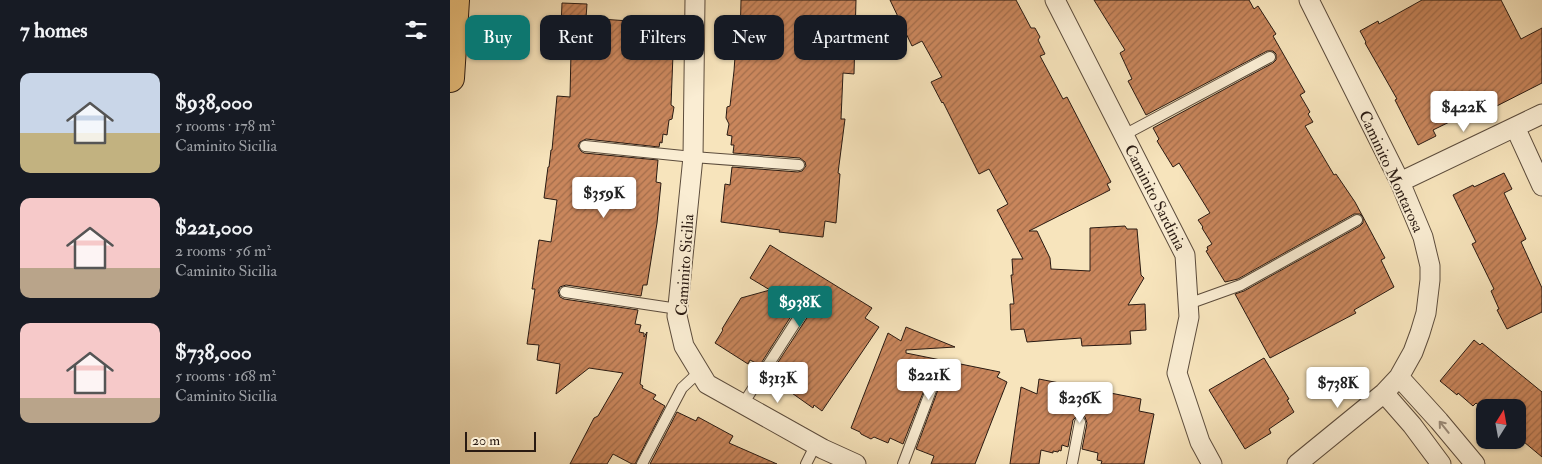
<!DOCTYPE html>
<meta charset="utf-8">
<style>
body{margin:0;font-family:"IM FELL Double Pica",serif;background:#242831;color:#f1f3f6;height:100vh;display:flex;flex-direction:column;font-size:19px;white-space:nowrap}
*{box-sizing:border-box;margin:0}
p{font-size:16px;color:#9ea1a6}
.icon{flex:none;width:28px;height:28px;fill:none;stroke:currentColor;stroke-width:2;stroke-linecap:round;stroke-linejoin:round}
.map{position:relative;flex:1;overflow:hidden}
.side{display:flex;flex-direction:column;background:#171b24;width:450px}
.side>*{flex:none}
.guide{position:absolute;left:15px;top:15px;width:475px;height:45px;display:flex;gap:10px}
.needle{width:32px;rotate:11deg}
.buttons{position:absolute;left:1026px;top:399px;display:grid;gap:10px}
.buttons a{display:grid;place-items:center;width:50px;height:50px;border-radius:10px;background:#171b24;box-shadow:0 1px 4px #0004;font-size:25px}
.scale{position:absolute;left:15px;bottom:12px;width:71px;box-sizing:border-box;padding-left:5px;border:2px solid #291a12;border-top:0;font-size:14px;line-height:18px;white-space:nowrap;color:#291a12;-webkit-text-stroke:4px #faedd3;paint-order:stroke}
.price{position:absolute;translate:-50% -42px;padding:0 11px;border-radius:5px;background:#fff;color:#222;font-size:16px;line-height:32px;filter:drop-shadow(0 1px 2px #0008)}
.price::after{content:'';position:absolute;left:50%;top:30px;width:15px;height:11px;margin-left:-8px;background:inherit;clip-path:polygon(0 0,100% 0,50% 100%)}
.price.selected{background:#0f766e;color:#fff}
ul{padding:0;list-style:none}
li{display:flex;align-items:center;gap:15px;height:125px;padding:0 20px}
li span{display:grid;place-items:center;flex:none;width:140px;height:100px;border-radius:10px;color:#555}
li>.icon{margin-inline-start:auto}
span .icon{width:60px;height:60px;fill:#fffc;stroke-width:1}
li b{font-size:21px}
h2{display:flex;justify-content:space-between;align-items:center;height:60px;padding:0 20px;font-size:21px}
.tag{padding:0 18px;border-radius:10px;background:#171b24;box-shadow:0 1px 4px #0004;font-size:18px;line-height:45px}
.tag.selected{background:#0f766e;color:#fff}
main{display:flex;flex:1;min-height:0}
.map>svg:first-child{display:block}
.building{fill:url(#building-hatch);stroke:#291a12}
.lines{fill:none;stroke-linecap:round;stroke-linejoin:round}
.lane-casing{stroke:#5c4c3c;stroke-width:12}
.street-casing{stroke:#5c4c3c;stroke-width:21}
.primary-casing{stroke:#291a12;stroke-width:30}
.lane{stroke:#faedd3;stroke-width:10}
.street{stroke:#faedd3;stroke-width:19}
.primary{stroke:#ecc27e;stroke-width:28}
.oneway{stroke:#9c8e7c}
.labels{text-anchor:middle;stroke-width:4;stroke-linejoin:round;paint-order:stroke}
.street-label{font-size:16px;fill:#291a12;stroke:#faedd3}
</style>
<main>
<section class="side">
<h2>7 homes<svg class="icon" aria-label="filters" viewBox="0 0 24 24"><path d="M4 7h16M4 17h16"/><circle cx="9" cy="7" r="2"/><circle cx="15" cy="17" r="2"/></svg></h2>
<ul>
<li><span style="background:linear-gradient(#c9d6e8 60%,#c2b280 0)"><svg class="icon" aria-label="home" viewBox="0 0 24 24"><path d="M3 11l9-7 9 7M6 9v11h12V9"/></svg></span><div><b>$938,000</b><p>5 rooms · 178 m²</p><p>Caminito Sicilia</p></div></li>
<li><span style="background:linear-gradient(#f6c9c9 70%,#b9a48a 0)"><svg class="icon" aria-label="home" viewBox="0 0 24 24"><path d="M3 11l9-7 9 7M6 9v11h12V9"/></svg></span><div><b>$221,000</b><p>2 rooms · 56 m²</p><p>Caminito Sicilia</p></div></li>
<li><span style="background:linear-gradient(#f6c9c9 75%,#b9a48a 0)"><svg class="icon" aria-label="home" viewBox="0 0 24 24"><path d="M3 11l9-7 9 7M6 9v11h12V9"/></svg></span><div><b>$738,000</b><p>5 rooms · 168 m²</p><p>Caminito Sicilia</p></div></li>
</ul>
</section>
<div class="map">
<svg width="1092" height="464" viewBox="0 0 1092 464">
<defs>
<pattern id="building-hatch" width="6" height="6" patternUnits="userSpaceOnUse" patternTransform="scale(1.25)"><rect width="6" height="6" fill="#c9865c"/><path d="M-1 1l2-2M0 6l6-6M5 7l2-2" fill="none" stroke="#a36d4b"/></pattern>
</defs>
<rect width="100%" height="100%" fill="#f7e4bc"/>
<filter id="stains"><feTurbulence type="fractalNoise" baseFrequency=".004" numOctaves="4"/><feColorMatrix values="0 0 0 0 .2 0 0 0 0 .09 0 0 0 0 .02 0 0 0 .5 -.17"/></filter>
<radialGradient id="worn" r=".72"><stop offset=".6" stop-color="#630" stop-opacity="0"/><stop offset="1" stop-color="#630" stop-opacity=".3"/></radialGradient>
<path class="building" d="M291,0H406L404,74L393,73L391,119H395L388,173L390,174L386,223L375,221L373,237L329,232L330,230L271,222L275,184L280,185L282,167L348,172L352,171L356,166L355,162L350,158L283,153L284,145H281L282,136L277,135L279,124L276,118L277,107L280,106L284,71L286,42H290Z
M440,0H566L581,28H585L590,37L588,40L595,54L590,56L613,99L617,97L661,182L657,184L660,190L579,231H587L600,258L601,269L640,271V228L675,226L677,229H687L691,275L694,278L678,305L695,304L696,330L680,331L681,344L632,346L631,338L577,342L574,329L561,330L560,304H564L561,275H563L562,259H573L547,210L558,204L539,169L529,174L493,102L492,103L481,82L492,77L472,41L462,46Z
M644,0H799L804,9L808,6L826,34L823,36L855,92L850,95L860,112L858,114L863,122L855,126L884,175L886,174L905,202L935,258L931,260L944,287L904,310L906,313L820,358L785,294L794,291L910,226L913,223V217L910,214H904L788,279L775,282L756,251L758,250L757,247L762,244L752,228L753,227L748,220L760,213L729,163L723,167L707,141L709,139L703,128L823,63L826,60V54L823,51H817L696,115L678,81L682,79L670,53L675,50Z
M972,0H1051L1071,39L1092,28V83L1031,114L1028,108L983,130L986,136L968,145L945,100L947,99L915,43L916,42L910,31L928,21L929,24Z
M112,3L137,4L136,18L194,22V19H213V21H220L219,29H224L221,105L224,107L222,119L219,120L217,135L213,134L212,143L210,142L209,147L136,139L130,142L128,146L131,151L134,153L208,160L206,182L211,183L207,223L197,285H193L191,296L116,285L110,287L108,291L110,297L114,299L188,310L185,324L191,325L189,332L194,333V337L197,332L190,384L193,386L192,388L206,395L203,399L215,406L185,464H182L163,454L157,464H120L144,418L148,416L173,373L139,368L106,394L110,364L87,360L89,345L77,344L85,289H82L89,240L101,242L107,200L94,198L98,167H99L101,150H102L107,96L120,97L121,52L110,51Z
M1054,173L1062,189L1054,193L1076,239L1071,242L1092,288V312L1057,329L1047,310L1049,309L1041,291L1044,289L1022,244L1026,242L1003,195L1023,185L1024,187Z
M320,245L422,308L415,318L429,327L372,411L364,405L363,408L339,391L342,386L321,373L362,310V303L359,300H353L350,302L310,365L300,360L298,364L265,343L273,330L272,329L291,298L320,290L300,278Z
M456,327L505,347L456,350V353L550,372L547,377L557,382L525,464H481L484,456L466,449L492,379V373L488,370L482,371L480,375L453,444L440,438L438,443L424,437L421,439L411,434L410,432L401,428L438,333L451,341Z
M1024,340L1030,345L1032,343L1092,392V457L1068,437V408H1035V410L1026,403L1023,406L1008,393L1007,395L990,381Z
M814,358L839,399L837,400L844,412L819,429L821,433L795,449L759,390Z
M589,379L691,399L689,411L704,414L694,464H651L652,461L647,460L648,453L632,449L637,423L635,417L631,415L627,416L623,420L618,447L612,445L611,451L609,450L608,452L603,451V453L591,450L589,464H560L571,387L587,394Z
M227,412L246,421L248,417L283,436L279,443L327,464H200Z"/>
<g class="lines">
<defs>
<path id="lane" d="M674,135L820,57
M135,146L243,157L349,165
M115,292L228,309
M738,304L791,285L907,220
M293,404L356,306
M192,464L232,388L249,372
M356,464L366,444
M453,464L486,377
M622,464L630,422"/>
<path id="street" d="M245,0L243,157L227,316L234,346L257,384L373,449L406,464
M605,0L735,255L739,317L727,373L750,442L762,464
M1065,127L1092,186
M950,182L1092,114
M949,377L989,421L1025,464
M934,393L962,425L991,464
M847,464L934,393L949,377L963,352L970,333L976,313L980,280V266L973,237L950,182L859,0"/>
<path id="primary" d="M0,78L5,0"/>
</defs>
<use href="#lane" class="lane-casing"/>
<use href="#street" class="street-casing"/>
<use href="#primary" class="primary-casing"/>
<use href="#lane" class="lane"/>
<use href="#street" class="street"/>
<use href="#primary" class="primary"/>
</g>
<defs><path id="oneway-shaft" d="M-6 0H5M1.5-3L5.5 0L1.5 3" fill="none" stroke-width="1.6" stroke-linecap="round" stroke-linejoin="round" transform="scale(1.25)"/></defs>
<use class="oneway" href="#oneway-shaft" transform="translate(994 427) rotate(-129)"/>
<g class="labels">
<g class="street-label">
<text transform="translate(942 171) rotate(65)" y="6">Caminito Montarosa</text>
<text transform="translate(706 197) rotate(63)" y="6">Caminito Sardinia</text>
<text transform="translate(234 265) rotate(-86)" y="6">Caminito Sicilia</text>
</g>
</g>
<rect width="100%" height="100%" filter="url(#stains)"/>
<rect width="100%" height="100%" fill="url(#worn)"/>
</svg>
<div class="buttons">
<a><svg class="needle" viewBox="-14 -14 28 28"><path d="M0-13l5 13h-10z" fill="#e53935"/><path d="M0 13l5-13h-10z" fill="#9ea1a6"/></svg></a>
</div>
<div class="scale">20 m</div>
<b class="price" style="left:1014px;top:133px">$422K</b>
<b class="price" style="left:154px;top:219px">$359K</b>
<b class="price selected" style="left:350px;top:328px">$938K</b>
<b class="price" style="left:479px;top:401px">$221K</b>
<b class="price" style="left:328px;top:404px">$313K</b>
<b class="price" style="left:888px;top:409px">$738K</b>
<b class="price" style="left:630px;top:424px">$236K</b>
<div class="guide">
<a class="tag selected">Buy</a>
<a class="tag">Rent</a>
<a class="tag">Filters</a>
<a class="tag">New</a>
<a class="tag">Apartment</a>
</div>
</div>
</main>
